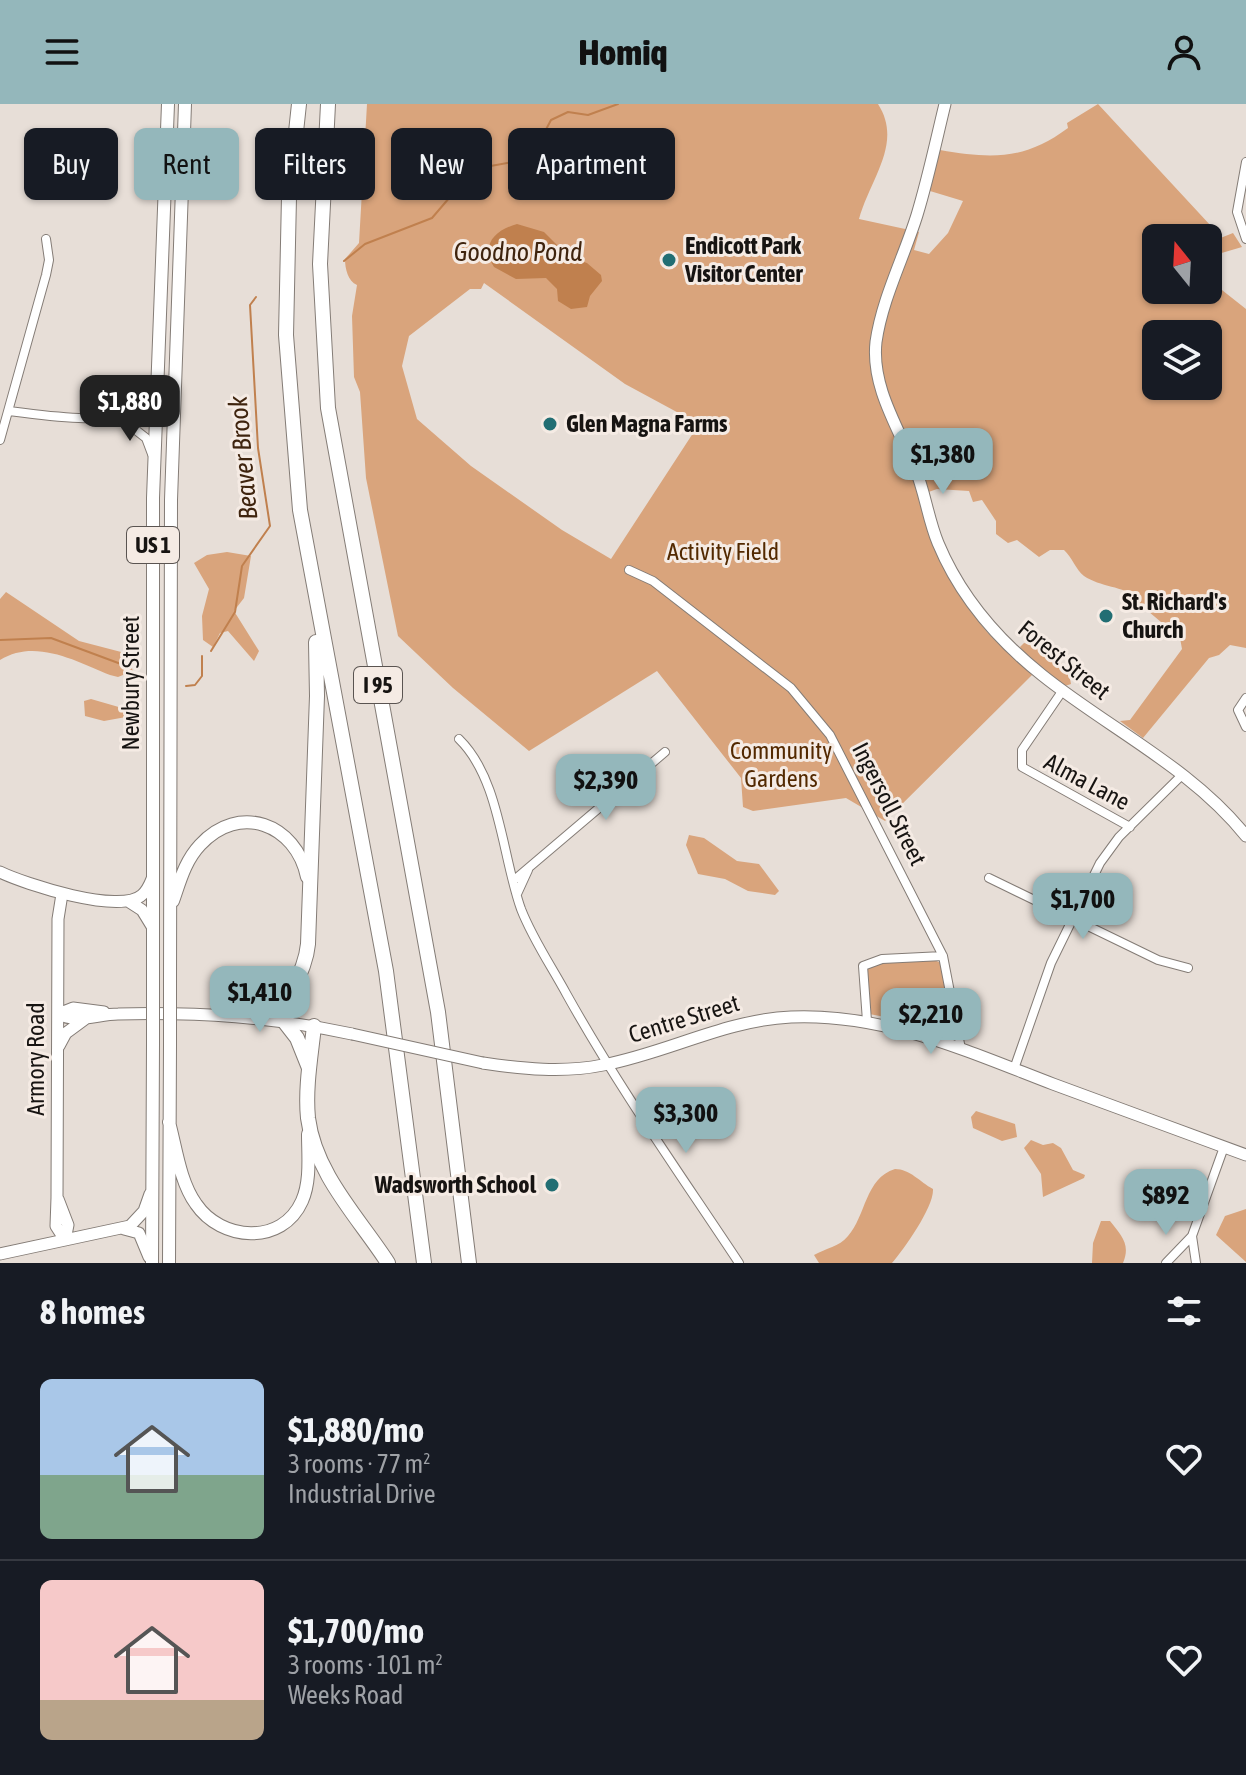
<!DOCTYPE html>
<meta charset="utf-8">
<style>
body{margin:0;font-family:"Asap Condensed",sans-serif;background:#242831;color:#f1f3f6;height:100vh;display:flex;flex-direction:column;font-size:30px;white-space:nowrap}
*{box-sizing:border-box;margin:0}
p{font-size:26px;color:#9ea1a6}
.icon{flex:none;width:44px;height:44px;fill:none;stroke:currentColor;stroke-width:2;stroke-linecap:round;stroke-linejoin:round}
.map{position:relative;height:1159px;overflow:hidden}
.drawer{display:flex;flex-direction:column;background:#171b24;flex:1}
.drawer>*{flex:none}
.guide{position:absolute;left:24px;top:24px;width:800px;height:72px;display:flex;gap:16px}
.needle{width:52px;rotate:342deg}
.controls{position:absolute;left:1142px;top:120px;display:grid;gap:16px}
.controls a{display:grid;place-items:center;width:80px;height:80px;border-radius:12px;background:#171b24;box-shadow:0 2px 6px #0004;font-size:40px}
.price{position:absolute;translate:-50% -68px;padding:0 18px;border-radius:16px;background:#94b7bb;color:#111;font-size:26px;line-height:52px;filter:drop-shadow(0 2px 4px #0008)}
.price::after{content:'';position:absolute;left:50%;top:48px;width:24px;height:18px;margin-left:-12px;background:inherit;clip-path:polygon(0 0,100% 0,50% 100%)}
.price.selected{background:#222;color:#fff}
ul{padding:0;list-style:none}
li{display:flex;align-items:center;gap:24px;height:200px;padding:0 40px}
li+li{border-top:2px solid #363941}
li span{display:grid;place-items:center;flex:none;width:224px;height:160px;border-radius:12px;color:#555}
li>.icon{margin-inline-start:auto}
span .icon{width:96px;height:96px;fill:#fffc;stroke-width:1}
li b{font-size:34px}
h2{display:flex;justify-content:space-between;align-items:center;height:96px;padding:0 40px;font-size:34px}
.chip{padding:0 28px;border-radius:12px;background:#171b24;box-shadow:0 2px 6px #0004;font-size:28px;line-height:72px}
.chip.selected{background:#94b7bb;color:#111}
header{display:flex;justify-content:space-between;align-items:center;height:104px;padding:0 40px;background:#94b7bb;color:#111;font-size:36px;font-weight:800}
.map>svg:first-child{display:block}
.green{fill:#d9a47c;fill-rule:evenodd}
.water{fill:#c0804e}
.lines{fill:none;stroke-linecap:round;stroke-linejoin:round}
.stream{stroke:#c0804e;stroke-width:2}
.street-casing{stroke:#847c76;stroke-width:10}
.secondary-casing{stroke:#847c76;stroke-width:13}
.primary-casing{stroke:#847c76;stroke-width:14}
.highway-casing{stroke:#847c76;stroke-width:16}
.street{stroke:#fff;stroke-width:8}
.secondary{stroke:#fff;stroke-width:11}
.primary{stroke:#fff;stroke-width:12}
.highway{stroke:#fff;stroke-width:14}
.secondary-bridge-casing{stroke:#847c76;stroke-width:13;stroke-linecap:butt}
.primary-bridge-casing{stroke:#847c76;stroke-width:14;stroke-linecap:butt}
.secondary-bridge{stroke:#fff;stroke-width:11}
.primary-bridge{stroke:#fff;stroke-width:12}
.poi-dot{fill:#226e73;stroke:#f5ebe4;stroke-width:3}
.labels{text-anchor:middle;stroke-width:6;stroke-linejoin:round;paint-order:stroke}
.shield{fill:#f5ebe4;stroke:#5a5451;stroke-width:2}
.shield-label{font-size:22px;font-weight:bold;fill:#171412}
.poi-label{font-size:24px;font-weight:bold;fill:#171412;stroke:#f5ebe4;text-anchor:start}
.park-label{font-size:24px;fill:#532900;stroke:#f5ebe4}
.street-label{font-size:24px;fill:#171412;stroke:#f5ebe4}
.water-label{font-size:26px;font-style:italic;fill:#3f240e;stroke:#f5ebe4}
</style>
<header><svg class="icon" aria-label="menu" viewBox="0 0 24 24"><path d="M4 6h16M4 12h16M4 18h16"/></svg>Homiq<svg class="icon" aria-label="person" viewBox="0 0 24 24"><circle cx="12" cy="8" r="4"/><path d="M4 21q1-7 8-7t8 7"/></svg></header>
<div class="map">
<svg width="1246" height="1159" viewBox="0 0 1246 1159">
<rect width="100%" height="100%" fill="#e7ded7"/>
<path class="green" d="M367,0H878C903,39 871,73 859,115L919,128L914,146L929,150L948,129L963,97L930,87L940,46C992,55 1025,56 1068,24L1067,19L1098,0L1211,122L1202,134H1156V186H1208V175L1246,205V544L1230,541L1219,551L1209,554L1143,634L1120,617L1130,616L1182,545L1180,534L1136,497L1138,494C1123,482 1100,483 1084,472C1076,466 1072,453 1064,446H1050L1039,453L1017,436L1008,439L996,430V417L982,396L973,398L969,387L937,385L923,390C941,435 955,492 988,529C1002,545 1020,555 1032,571L885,717L846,694L753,707L743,703L741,674L657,567L529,647L453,584L398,532L366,374L360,288L354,273L352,212L357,181C348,177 345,165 345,155L359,139ZM484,179L625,280L699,320L611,455L562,426L471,362L417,315L402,262L409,232L470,185H481ZM1156,230H1208V282H1156Z
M1233,129L1242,143L1208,153V139Z
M227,448L251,452L244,494L234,507L259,547L254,557L228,527L220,529L213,543L203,536L202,512L209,485L194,459L207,451Z
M6,488L79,537L125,549L133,567L118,573L110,571C76,557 35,534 0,556V495Z
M1024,539C1044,542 1069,558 1071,580L1065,582L1024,550L1020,543Z
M91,595L129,606L126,613L104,617L85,612L84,597Z
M689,731L704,734L737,757L759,760L779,787L775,791L748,787L725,775L698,770L686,741Z
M934,856L941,859L953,934L902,916L869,910L867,863L883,857Z
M976,1007L1015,1020L1017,1033L1002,1037L973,1024L971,1013Z
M1031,1036L1043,1041L1053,1039L1061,1044L1073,1066L1085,1071L1084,1074L1043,1093L1041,1070L1024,1044Z
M895,1065C910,1065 920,1078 933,1085C934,1103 904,1145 892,1159H819L814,1151C826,1144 839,1143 848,1132C866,1112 865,1074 895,1065Z
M1246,1105V1158L1216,1131L1225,1112Z
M1101,1117H1110C1121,1131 1131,1140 1123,1159H1092L1093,1139Z"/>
<path class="water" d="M517,120L544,128L569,153L587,159L601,171L602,177L590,192L587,203L571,205L558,197L557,185L546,174L516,175L494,163C480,141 495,126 517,120Z"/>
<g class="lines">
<path class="stream" d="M344,157L365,140L432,114L474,65L524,56L533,50L551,16L568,8L588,11L618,0
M0,536L51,534L129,563
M211,547L235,508L242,462L270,422L258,344L250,201L256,193
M186,582L195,581L202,572V552"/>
<defs>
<path id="street" d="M1246,58L1237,108L1246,135
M9,307C39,311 114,322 138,305C148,299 150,289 154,279
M119,313L146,334L152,350
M0,336L46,171L49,156L46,135
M629,466L653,477L791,584L830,631L943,852L961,945
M1063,586L1022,646V663L1130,723
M1246,594L1238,606L1246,623
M459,635C500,675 502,752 521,805C533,836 552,863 567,891C619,984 680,1070 739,1159
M989,774L1158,856L1188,864
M513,777L665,648
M517,790L528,766
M867,917L863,862L882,855L943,852
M1014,965L1051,859L1100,759L1119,733L1181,672
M1166,1159L1192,1132
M1196,1159L1192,1132L1224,1043"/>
<path id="secondary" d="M945,0C936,37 928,75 917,111C904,153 882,195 876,238C871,283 899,325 915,364C925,388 928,415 938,439C960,492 998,536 1042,571C1108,624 1192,664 1246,732
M0,768C25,780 120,811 142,791C147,787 150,780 152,775
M62,790L58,815L57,1094L56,1122L65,1136
M128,797L142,806L153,824
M58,910C77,920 98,910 118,910C200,908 272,913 352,930
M58,910L73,904L104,908
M59,942L66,929L85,915
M483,959C522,965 564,969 603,961C667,949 725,916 791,913C884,909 967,947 1053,980C1117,1004 1182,1027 1246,1051
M58,1095L68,1121L65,1136
M124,1125L139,1129L149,1153
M0,1150L130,1122L144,1107L150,1090"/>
<path id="primary" d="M173,797C180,777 185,757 200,741C239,698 296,720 307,773
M170,880L171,396L185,0
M153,881V394L168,0
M169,1018C176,1044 180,1078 196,1100C221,1137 282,1142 302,1097C311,1077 308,1051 308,1030
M152,1159L153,940
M169,1159L170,941"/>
<path id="highway" d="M299,0L289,93L286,231L300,406L386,867L424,1159
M328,0L320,160L328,304L438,908L469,1159
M240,911L269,903L289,891
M314,922C311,951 305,984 308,1014C315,1070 359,1114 388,1159
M309,964L297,934L283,916C286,888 305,871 308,840L317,592L316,538"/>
</defs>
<use href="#street" class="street-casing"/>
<use href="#secondary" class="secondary-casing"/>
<use href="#primary" class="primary-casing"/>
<use href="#highway" class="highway-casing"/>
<use href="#street" class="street"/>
<use href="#secondary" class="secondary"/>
<use href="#primary" class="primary"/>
<use href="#highway" class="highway"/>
<defs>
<path id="secondary-bridge" d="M352,930L483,959"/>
<path id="primary-bridge" d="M170,880V941
M153,940V881"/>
</defs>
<use href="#secondary-bridge" class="secondary-bridge-casing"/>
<use href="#primary-bridge" class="primary-bridge-casing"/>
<use href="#secondary-bridge" class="secondary-bridge"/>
<use href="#primary-bridge" class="primary-bridge"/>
</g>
<g class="poi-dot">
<circle cx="669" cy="156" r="8"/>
<circle cx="550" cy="320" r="8"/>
<circle cx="1106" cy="512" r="8"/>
<circle cx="552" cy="1081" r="8"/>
</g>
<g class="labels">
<g class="shield">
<rect x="127" y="423" width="52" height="36" rx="6"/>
<rect x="354" y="563" width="48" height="36" rx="6"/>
</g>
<g class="shield-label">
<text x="153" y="449">US 1</text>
<text x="378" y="589">I 95</text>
</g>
<g class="poi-label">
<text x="685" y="150">Endicott Park<tspan x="685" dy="28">Visitor Center</tspan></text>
<text x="566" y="328">Glen Magna Farms</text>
<text x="1122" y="506">St. Richard's<tspan x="1122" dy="28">Church</tspan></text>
<text x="536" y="1089" text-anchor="end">Wadsworth School</text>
</g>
<g class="park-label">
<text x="723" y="456">Activity Field</text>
<text x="781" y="655">Community<tspan x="781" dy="28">Gardens</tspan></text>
</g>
<g class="street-label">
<text transform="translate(1064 556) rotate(39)" y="8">Forest Street</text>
<text transform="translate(131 579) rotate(-90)" y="8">Newbury Street</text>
<text transform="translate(1087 678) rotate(28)" y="8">Alma Lane</text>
<text transform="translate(889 700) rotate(63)" y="8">Ingersoll Street</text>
<text transform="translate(684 915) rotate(-17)" y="8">Centre Street</text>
<text transform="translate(36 955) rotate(-90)" y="8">Armory Road</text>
</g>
<g class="water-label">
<text x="518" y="157">Goodno Pond</text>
<text transform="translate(243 354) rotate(-95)" y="9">Beaver Brook</text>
</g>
</g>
</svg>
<div class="controls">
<a><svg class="needle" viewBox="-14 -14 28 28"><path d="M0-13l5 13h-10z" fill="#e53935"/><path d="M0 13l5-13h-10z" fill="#9ea1a6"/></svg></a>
<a><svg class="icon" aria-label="layers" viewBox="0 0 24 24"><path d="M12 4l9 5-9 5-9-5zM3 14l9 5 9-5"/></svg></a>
</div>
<b class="price selected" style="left:130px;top:339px">$1,880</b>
<b class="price" style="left:943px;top:392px">$1,380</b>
<b class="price" style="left:606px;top:718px">$2,390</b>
<b class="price" style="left:1083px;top:837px">$1,700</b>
<b class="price" style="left:260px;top:930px">$1,410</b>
<b class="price" style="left:931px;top:952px">$2,210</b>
<b class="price" style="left:686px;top:1051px">$3,300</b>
<b class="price" style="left:1166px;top:1133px">$892</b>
<div class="guide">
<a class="chip">Buy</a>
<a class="chip selected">Rent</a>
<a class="chip">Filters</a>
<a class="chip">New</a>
<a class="chip">Apartment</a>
</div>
</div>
<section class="drawer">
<h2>8 homes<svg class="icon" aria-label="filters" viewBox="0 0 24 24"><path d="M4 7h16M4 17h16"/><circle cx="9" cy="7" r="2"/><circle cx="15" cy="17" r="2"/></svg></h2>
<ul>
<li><span style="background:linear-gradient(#a9c7e8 60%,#7fa58c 0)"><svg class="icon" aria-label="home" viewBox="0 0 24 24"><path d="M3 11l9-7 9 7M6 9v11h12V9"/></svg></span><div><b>$1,880/mo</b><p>3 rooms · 77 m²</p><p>Industrial Drive</p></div><svg class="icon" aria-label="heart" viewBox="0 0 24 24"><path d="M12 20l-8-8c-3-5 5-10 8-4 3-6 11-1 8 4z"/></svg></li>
<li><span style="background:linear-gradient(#f6c9c9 75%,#b9a48a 0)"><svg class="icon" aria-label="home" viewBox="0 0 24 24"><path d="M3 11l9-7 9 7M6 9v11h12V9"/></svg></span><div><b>$1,700/mo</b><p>3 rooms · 101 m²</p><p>Weeks Road</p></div><svg class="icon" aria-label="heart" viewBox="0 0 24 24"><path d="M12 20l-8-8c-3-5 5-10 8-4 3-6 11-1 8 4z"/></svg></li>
</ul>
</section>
